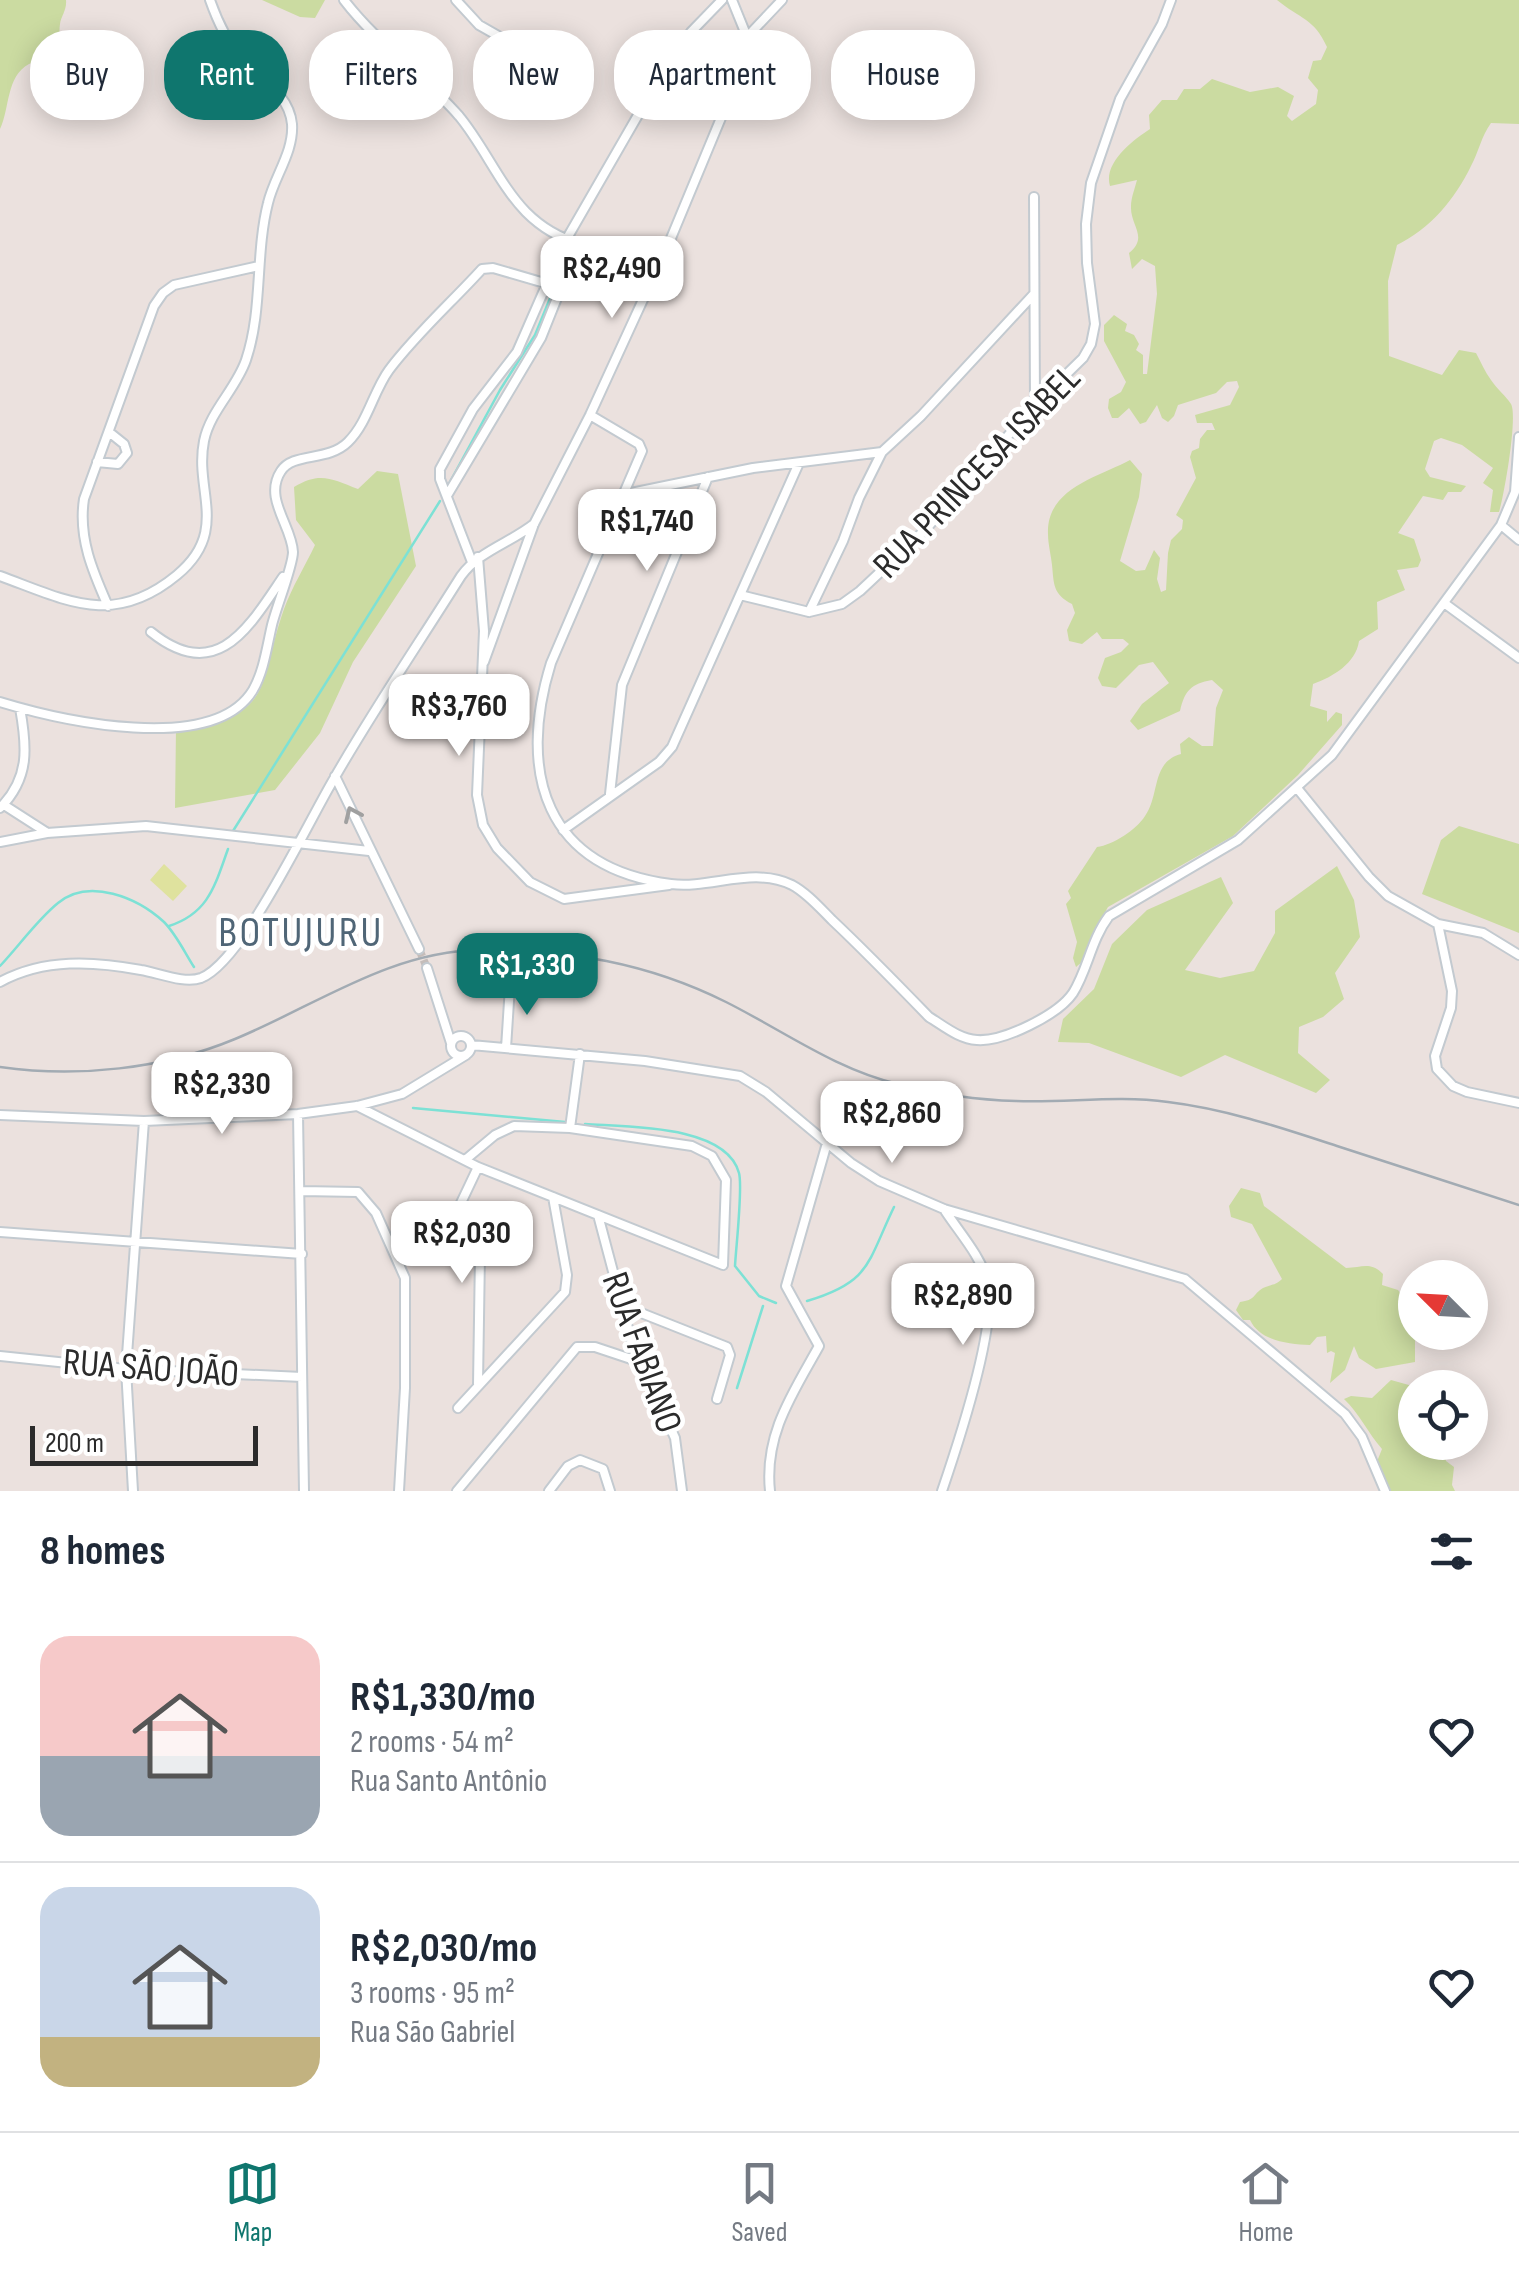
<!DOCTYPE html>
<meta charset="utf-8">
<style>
body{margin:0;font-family:"Sofia Sans Condensed",sans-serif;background:#f2f2f3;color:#1f2937;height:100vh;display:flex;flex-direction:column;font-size:38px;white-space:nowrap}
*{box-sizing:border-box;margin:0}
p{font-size:32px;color:#747a83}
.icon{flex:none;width:55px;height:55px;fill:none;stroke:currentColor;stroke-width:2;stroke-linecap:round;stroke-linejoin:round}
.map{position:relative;height:1491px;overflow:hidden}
.panel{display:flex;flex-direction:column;background:#fff;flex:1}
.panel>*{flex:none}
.guide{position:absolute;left:30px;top:30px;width:1000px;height:90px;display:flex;gap:20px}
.needle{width:65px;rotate:294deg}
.controls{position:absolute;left:1398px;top:1260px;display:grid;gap:20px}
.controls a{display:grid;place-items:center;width:90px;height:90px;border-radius:50%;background:#fff;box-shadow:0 5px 25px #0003;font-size:50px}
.scale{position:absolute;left:30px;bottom:25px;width:228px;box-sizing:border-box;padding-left:10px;border:5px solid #2b2b2b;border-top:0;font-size:28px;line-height:35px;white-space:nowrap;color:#2b2b2b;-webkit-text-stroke:8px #fff;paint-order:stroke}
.price{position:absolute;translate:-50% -85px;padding:0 22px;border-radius:20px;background:#fff;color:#222;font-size:32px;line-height:65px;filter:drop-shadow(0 2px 5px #0008)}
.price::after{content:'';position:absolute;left:50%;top:60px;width:30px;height:22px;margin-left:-15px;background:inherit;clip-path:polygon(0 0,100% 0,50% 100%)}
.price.selected{background:#0f766e;color:#fff}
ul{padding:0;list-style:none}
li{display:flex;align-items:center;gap:30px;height:250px;padding:0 40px}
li+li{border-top:2px solid #e0e1e3}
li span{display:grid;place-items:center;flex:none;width:280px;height:200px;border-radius:30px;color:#555}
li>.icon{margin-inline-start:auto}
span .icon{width:120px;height:120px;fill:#fffc;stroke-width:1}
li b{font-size:42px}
h2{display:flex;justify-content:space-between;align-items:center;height:120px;padding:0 40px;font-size:42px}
.tag{padding:0 35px;border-radius:40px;background:#fff;box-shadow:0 5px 25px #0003;font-size:35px;line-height:90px}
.tag.selected{background:#0f766e;color:#fff}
.tab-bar{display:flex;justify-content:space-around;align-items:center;height:140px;border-top:2px solid #e0e1e3;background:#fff;font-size:28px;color:#747a83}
.tab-bar a{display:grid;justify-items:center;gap:5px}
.tab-bar .selected{color:#0f766e}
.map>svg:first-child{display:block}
.green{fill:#cbdba1}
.pitch{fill:#dfe29e}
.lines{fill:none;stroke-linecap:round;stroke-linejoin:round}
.stream{stroke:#7de1d5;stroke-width:2.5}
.minor-tunnel{stroke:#c5bdba;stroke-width:8;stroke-dasharray:8 4;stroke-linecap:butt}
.minor-casing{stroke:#c3cad0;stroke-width:12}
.minor{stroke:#fff;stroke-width:8}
.rail{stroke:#a2abb3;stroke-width:2.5}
.oneway{stroke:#a0a0a0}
.labels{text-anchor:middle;stroke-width:9;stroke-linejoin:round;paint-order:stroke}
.street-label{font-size:38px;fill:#2b2b2b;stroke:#fff}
.quarter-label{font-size:42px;letter-spacing:2.5px;fill:#506677;stroke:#fff}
</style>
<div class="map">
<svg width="1519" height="1491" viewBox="0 0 1519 1491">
<rect width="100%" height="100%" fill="#ebe1de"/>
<path class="green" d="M0,0H66C67,10 61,16 60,24C58,36 63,47 60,59C50,64 39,59 29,64C6,76 10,108 0,129Z
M262,0H325L315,18L300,17Z
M1277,0H1519V124L1491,123C1481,137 1479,151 1471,166C1455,199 1430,229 1397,245L1388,281L1389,356L1442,375L1459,350L1476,353C1481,362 1485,372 1491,380C1497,389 1506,396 1511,404C1518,416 1504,496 1499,512H1490L1493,490L1483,483L1493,468L1462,445L1441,438L1434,441L1425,469L1430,477L1466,486L1461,492H1448L1443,500L1423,496L1398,533L1414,539L1421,560L1418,567L1397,570L1405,590L1377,602L1378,629L1359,641C1356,663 1333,677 1313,684L1310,706L1327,711V722L1336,712L1342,714V725L1298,775L1233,836L1108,907L1091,937L1083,961L1076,967L1073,958L1077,942L1066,904L1071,898L1068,891L1097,847C1113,845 1136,830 1145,816C1160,795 1151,762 1181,754L1180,744L1189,737L1202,746H1213L1216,708L1223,690L1212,680C1191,684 1185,690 1180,711L1138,730L1130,721L1142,704L1169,683L1153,662L1139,665L1116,688L1102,686L1098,678L1105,658L1121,652L1129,644L1123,639H1102L1097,632L1082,644L1069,641L1067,630L1075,613L1072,604C1053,594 1054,585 1052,565C1051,555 1048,544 1048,534C1046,488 1099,477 1130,460L1142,474L1139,497L1120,561L1136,571L1145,570L1154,550L1160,558L1157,579L1161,592L1166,590L1168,553L1171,540L1182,529L1183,520L1176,515L1196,478L1190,457L1192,451L1199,448L1200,439L1207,430H1215L1212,423H1197L1195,415L1230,405L1239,387L1237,381L1227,382L1216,393L1178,405L1174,416L1168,422L1162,418L1157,405L1146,422L1140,424L1129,408L1118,418H1112L1108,408L1109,399L1121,392L1126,382L1104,341V325L1114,315L1127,324L1125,331L1134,335L1139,344L1136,350L1143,355V374H1147L1157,294L1155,266L1142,259L1132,269L1129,253C1149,237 1130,226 1131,206C1131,198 1135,188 1137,180L1110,186C1103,163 1133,140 1150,129L1149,115L1162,100H1177L1184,89H1200L1212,79L1250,92L1278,87L1294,96L1287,116L1292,121L1316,104L1318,90L1308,78L1313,61L1321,60L1327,47C1314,18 1300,19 1277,0Z
M377,471L398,474L416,566L353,662L320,733L275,790L175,808L176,728C277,716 256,689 284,609C292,587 305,566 315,545L296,520L294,487C320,471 332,479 358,489Z
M1459,826L1519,844V933L1422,894L1441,840Z
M1337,866L1354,900L1360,937L1335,973L1344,999L1323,1017L1299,1027L1298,1053L1330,1080L1316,1093L1225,1055L1181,1077L1089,1043L1058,1042L1063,1019L1094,989L1112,944L1147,910L1221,877L1233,903L1185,970L1220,978L1254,971L1275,933V911Z
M1241,1188L1260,1193L1264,1206L1346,1268C1362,1268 1370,1261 1383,1274L1382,1285L1398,1290L1405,1300L1415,1302V1332L1421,1333L1415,1341V1362L1376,1369L1359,1358L1354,1346L1345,1370L1330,1383L1335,1353L1331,1351L1327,1353L1326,1336L1317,1337L1310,1345C1288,1344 1260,1341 1250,1320H1243L1236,1310L1240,1302C1256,1300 1252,1295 1263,1288C1271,1284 1275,1286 1282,1279L1252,1224L1231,1217L1229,1206Z
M1391,1380L1416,1387L1415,1442L1441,1443L1446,1461L1454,1467L1452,1485L1455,1491H1389L1376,1464L1382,1449C1368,1433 1359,1413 1344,1399L1351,1396L1372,1398Z"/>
<path class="pitch" d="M164,864L187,886L173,901L150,880Z"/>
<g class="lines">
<path class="stream" d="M450,482L500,390L535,335L569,252
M233,831L440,501
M169,926C209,913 215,885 228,849
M0,966C19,946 37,920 58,903C89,877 138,898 164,922C176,934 185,953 194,967
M413,1108L565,1122
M585,1124C625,1127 726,1124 739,1173C743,1187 736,1247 735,1266L759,1296L776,1303
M807,1301C871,1282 867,1263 894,1207
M737,1388L763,1306"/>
<path class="minor-tunnel" d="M419,949L427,968"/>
<defs>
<path id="minor" d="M344,0C377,43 423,75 459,116C484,146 499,184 526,212C540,226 559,238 579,243H669
M456,0L479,25L528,53
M747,37L782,0
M1034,197L1035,405
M590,415L639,444L642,451L551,663C517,773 545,868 671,884C711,889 753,866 792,885C807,893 820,908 832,920C865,951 897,984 929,1017C944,1026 959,1039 977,1040C1003,1042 1058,1015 1073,993C1088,969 1091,940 1109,916L1238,840L1332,755L1501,525L1515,492L1519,437
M97,462L118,464L127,453L124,444L109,432
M448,494L541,338L579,243
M626,494L753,468L882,452
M1501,525L1519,540
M478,557L484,631L477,795L483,825L497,848L530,882L564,899L669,885
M472,562L440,479V469L473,409L517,352L566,240L668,63L691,32L722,0
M0,576C66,600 113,628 177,575C230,531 194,491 204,441C210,411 236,389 246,360C263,310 255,254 268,203C274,177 294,152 292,124C289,93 260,80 242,60C228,43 217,20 210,0
M740,595L809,612L842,604L860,591L925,530L1035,405L1083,358L1091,344L1095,324L1087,263L1086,224L1091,183L1120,99L1162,24L1171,0
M1444,603L1519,658
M108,606C93,572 78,538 84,499L154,306L163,293L174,285L259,266
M809,612L843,541L859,498L882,452L921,416L1033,295
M151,632C217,685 249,627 283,577
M484,662L534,524L590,415L669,243L733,89L747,37L732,0
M0,702C59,720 213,756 253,690C264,671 267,646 272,625C276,608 293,566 293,552C292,526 263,498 281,471C293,452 328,462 348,442C368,422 373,392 389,370C416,334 452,302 482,269L493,268L548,284
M335,776L419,949
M1297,788L1369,877L1388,896L1438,924L1483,933L1519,955
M610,794L622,685L708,477
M4,805L46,832
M0,808C30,778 27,747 20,708
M563,830L659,762L672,747L799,463
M0,842L47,833L146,826L369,851
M1438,924L1452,991L1451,1008L1435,1056L1437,1069L1453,1086L1467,1092L1519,1103
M427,968L451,1043
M0,982C44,958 94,961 141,970C159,973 184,984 201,978C243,962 309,820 335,777C374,709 419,643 461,576C479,551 510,543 534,524
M451 1046a10 10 0 1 1 20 0a10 10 0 1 1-20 0Z
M471,1045L645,1061L740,1076L766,1092L851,1163L879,1181L944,1209L1185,1279L1345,1414L1362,1437L1385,1491
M506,1048L510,986
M357,1106L478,1167L723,1265L726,1180L712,1156L692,1146L570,1128L514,1126L495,1135L465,1160
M298,1114L304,1491
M0,1115L144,1121L298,1114L357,1106L402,1094L466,1055
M570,1128L580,1054
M301,1191L358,1192L376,1213L405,1278V1388L399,1491
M598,1215L632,1343L675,1438L682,1491
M0,1232L302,1254
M621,1305L727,1347L730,1355L717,1399
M0,1356L126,1369L302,1377
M478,1384L480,1254L477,1235L460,1205L478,1167
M458,1408L565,1292L567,1275L553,1197
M133,1491L126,1369L144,1121
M457,1491L577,1347H595L640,1362
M549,1491L568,1466L580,1460L603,1469L610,1491
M770,1491C764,1434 793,1393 819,1346L786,1286L827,1143
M942,1491C957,1447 999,1322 987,1281C981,1256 958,1231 944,1209"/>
</defs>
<use href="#minor" class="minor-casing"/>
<use href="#minor" class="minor"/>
<path class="rail" d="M0,1067C77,1078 163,1069 235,1039C315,1006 390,951 480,950C567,949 648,963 726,1002C784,1031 835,1069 898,1084C937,1094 976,1100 1016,1101C1067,1103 1117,1095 1168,1102C1226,1109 1282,1128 1337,1146C1398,1166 1458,1185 1519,1205"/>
</g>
<defs><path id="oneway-chevron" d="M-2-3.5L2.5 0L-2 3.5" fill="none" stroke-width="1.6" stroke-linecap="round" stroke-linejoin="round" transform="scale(2.5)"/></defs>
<use class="oneway" href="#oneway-chevron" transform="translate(352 814) rotate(-114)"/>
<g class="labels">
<g class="street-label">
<text transform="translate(976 471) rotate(-46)" y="13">RUA PRINCESA ISABEL</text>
<text transform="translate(643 1352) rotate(70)" y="13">RUA FABIANO</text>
<text transform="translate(151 1367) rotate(4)" y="13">RUA SÃO JOÃO</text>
</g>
<g class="quarter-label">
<text x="301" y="946">BOTUJURU</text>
</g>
</g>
</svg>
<div class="controls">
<a><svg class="needle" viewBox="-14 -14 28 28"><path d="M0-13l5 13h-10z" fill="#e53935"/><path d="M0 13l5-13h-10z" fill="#747a83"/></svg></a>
<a><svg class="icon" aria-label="locate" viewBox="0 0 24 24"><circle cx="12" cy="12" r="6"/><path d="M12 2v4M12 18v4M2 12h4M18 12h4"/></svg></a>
</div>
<div class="scale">200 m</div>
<b class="price" style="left:612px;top:321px">R$2,490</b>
<b class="price" style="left:647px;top:574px">R$1,740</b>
<b class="price" style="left:459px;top:759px">R$3,760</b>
<b class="price selected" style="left:527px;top:1018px">R$1,330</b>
<b class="price" style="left:222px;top:1137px">R$2,330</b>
<b class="price" style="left:892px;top:1166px">R$2,860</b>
<b class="price" style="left:462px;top:1286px">R$2,030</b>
<b class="price" style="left:963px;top:1348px">R$2,890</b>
<div class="guide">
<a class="tag">Buy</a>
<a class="tag selected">Rent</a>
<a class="tag">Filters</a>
<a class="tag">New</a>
<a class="tag">Apartment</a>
<a class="tag">House</a>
</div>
</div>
<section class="panel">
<h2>8 homes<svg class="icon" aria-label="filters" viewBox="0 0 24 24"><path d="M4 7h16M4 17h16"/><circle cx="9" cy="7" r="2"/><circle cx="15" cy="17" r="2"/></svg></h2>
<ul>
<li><span style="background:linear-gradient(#f6c9c9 60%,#9aa5b1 0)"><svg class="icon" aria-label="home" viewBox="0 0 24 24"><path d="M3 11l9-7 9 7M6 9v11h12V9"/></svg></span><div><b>R$1,330/mo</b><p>2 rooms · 54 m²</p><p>Rua Santo Antônio</p></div><svg class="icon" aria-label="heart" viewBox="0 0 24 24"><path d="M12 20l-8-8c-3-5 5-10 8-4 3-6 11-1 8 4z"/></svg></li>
<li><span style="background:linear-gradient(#c9d6e8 75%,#c2b280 0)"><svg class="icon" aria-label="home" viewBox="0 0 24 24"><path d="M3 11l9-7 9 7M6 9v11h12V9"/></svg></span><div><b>R$2,030/mo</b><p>3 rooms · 95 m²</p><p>Rua São Gabriel</p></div><svg class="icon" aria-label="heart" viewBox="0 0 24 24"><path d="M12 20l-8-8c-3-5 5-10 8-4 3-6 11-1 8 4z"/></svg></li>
</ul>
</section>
<nav class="tab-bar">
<a class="selected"><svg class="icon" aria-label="map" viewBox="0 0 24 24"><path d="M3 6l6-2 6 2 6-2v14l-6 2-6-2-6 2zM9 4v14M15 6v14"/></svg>Map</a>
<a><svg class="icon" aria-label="saved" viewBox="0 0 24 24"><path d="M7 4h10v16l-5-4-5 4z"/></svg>Saved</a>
<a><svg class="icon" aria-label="home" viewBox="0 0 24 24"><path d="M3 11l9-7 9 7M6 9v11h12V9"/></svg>Home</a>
</nav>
